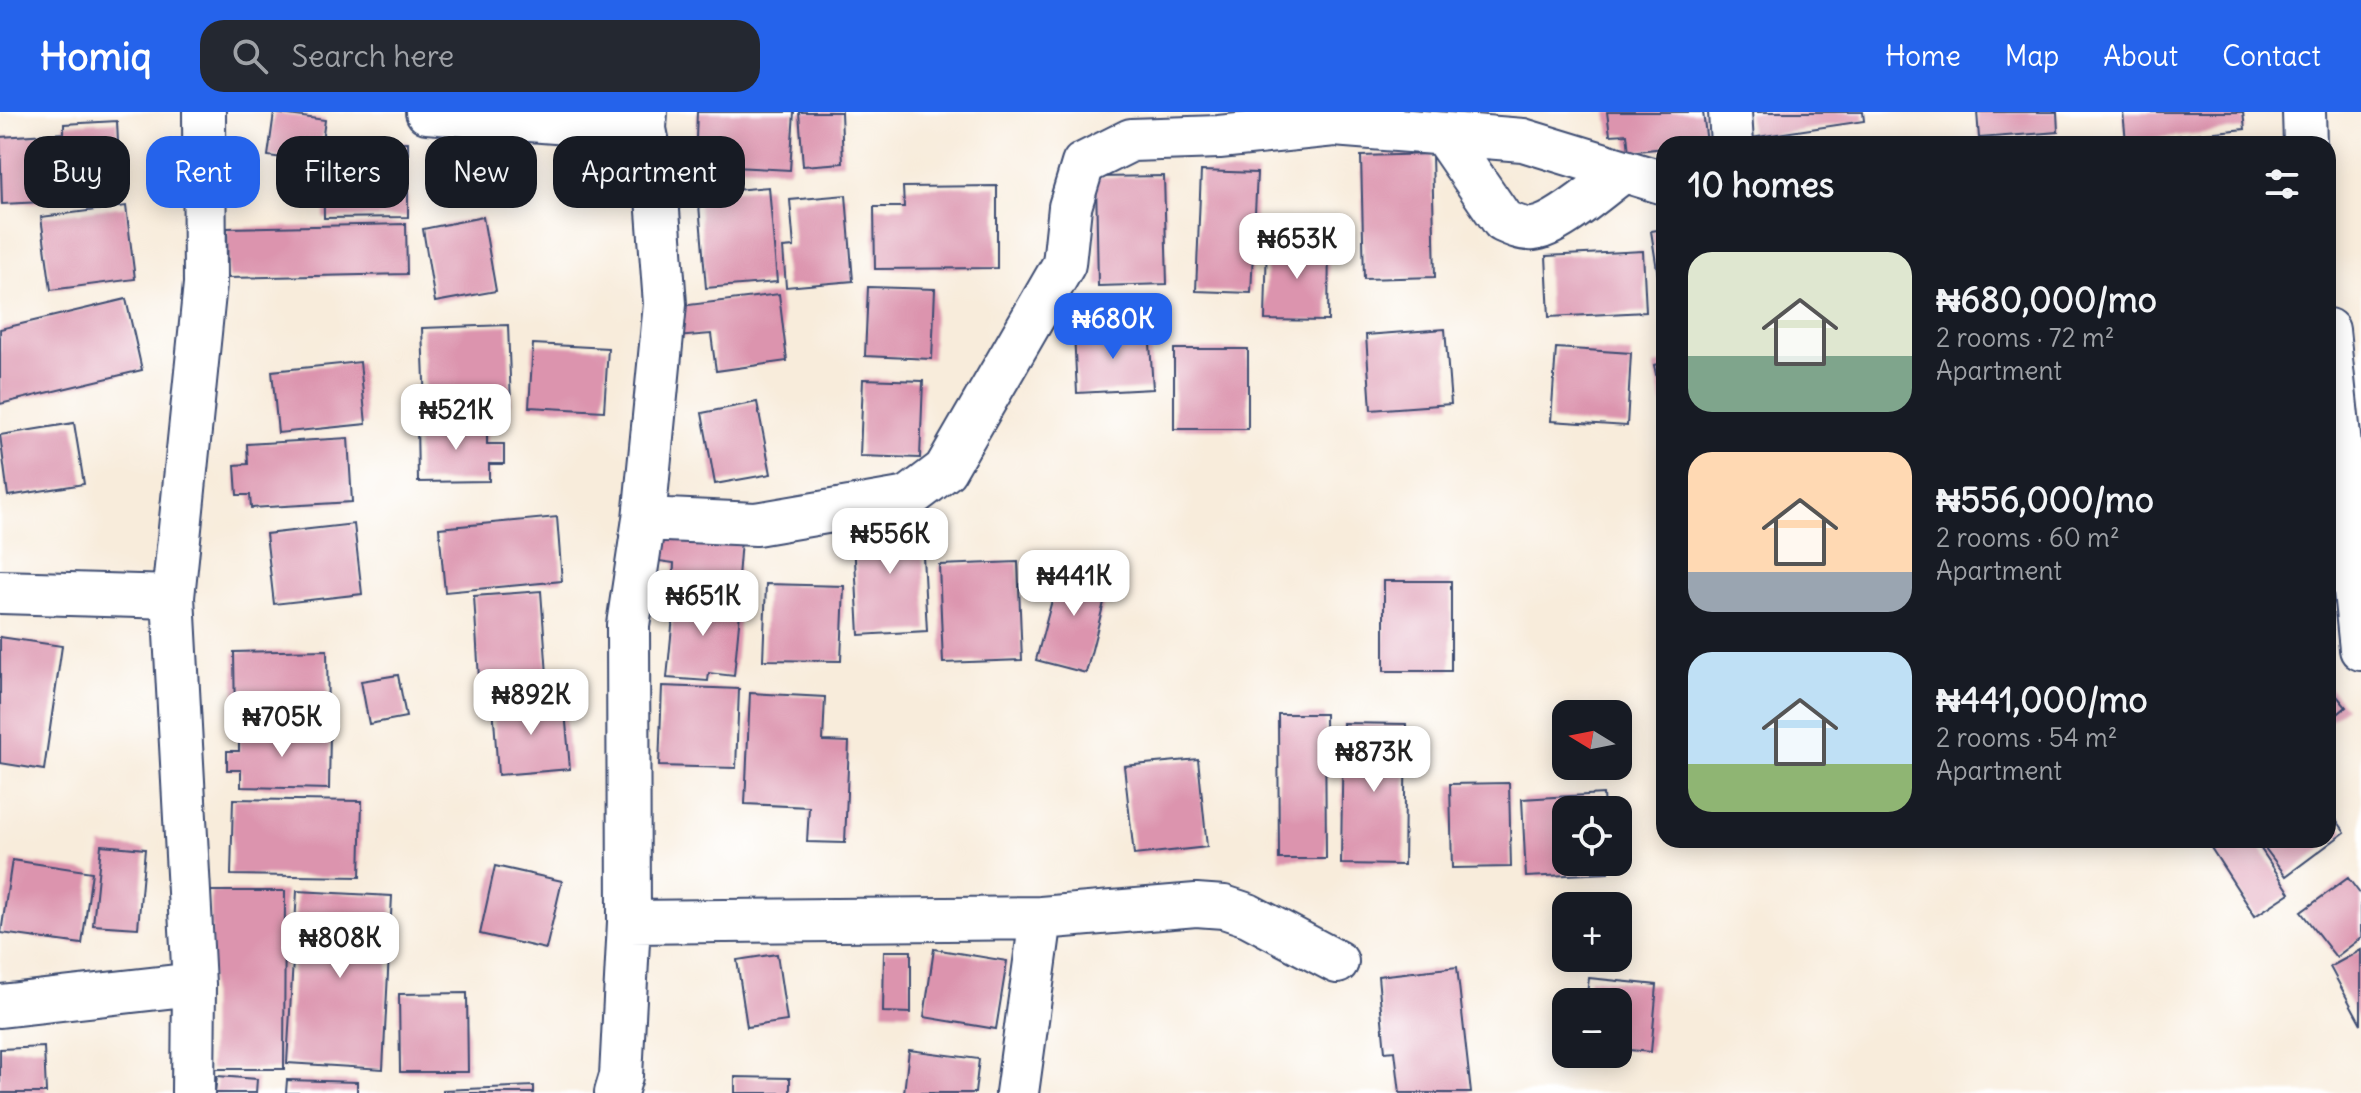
<!DOCTYPE html>
<meta charset="utf-8">
<style>
body{margin:0;font-family:Delius,sans-serif;background:#242831;color:#f1f3f6;height:100vh;display:flex;flex-direction:column;font-size:30px;white-space:nowrap}
*{box-sizing:border-box;margin:0}
p{font-size:26px;color:#9ea1a6}
.icon{flex:none;width:44px;height:44px;fill:none;stroke:currentColor;stroke-width:2;stroke-linecap:round;stroke-linejoin:round}
.map{position:relative;flex:1;overflow:hidden}
.details{position:absolute;left:1656px;top:24px;width:680px;height:712px;display:flex;flex-direction:column;background:#171b24;border-radius:24px;box-shadow:0 4px 20px #0003}
.details>*{flex:none}
.top-card{position:absolute;left:24px;top:24px;width:760px;height:72px;display:flex;gap:16px}
.needle{width:52px;rotate:280deg}
.buttons{position:absolute;left:1552px;top:588px;display:grid;gap:16px}
.buttons a{display:grid;place-items:center;width:80px;height:80px;border-radius:16px;background:#171b24;box-shadow:0 4px 20px #0003;font-size:40px}
.price{position:absolute;translate:-50% -68px;padding:0 18px;border-radius:16px;background:#fff;color:#222;font-size:26px;line-height:52px;filter:drop-shadow(0 2px 4px #0008)}
.price::after{content:'';position:absolute;left:50%;top:48px;width:24px;height:18px;margin-left:-12px;background:inherit;clip-path:polygon(0 0,100% 0,50% 100%)}
.price.selected{background:#2563eb;color:#fff}
ul{padding:0;list-style:none}
li{display:flex;align-items:center;gap:24px;height:200px;padding:0 32px}
li span{display:grid;place-items:center;flex:none;width:224px;height:160px;border-radius:24px;color:#555}
li>.icon{margin-inline-start:auto}
span .icon{width:96px;height:96px;fill:#fffc;stroke-width:1}
li b{font-size:34px}
h2{display:flex;justify-content:space-between;align-items:center;height:96px;padding:0 32px;font-size:34px}
.pill{padding:0 28px;border-radius:24px;background:#171b24;box-shadow:0 4px 20px #0003;font-size:28px;line-height:72px}
.pill.selected{background:#2563eb;color:#fff}
header{display:flex;align-items:center;gap:48px;box-sizing:border-box;height:112px;padding:0 40px;background:#2563eb;color:#fff}
header strong{font-size:38px}
nav{display:flex;gap:44px;margin-inline-start:auto;font-size:28px}
.search{width:560px;height:72px;background:#242831;display:flex;align-items:center;gap:20px;box-sizing:border-box;padding:0 28px;border-radius:24px;color:#9ea1a6;font-size:30px}
.map>svg:first-child{display:block}
.building{fill:#dc94ae}
.lines{fill:none;stroke-linecap:round;stroke-linejoin:round}
.minor-casing{stroke:#3c4b71;stroke-width:46}
.minor{stroke:#fff;stroke-width:42}
</style>
<header>
<strong>Homiq</strong>
<div class="search"><svg class="icon" aria-label="search" viewBox="0 0 24 24"><circle cx="10" cy="10" r="6"/><path d="M15 15l6 6"/></svg>Search here</div>
<nav><a>Home</a><a>Map</a><a>About</a><a>Contact</a></nav>
</header>
<div class="map">
<svg width="2361" height="981" viewBox="0 0 2361 981">
<rect width="100%" height="100%" fill="#fff"/>
<filter id="ink" filterUnits="userSpaceOnUse"><feTurbulence type="fractalNoise" baseFrequency=".0125" numOctaves="2"/><feDisplacementMap in="SourceGraphic" scale="16" xChannelSelector="R" yChannelSelector="G"/><feConvolveMatrix kernelMatrix="1 2 1 2 8 2 1 2 1" color-interpolation-filters="sRGB"/></filter>
<filter id="wash" filterUnits="userSpaceOnUse"><feTurbulence type="fractalNoise" baseFrequency=".006" numOctaves="4" result="noise"/><feDisplacementMap in="SourceGraphic" scale="32" xChannelSelector="R" yChannelSelector="G"/><feGaussianBlur stdDeviation="1.8" result="paint"/><feColorMatrix in="noise" values="0 0 0 0 0 0 0 0 0 0 0 0 0 0 0 0 0 1.4 0 .05"/><feComposite in="paint" operator="in"/></filter>
<g filter="url(#wash)">
<rect width="100%" height="100%" fill="#f8ecdb"/>
<g id="blocks">
<path class="building" d="M697,0H794L790,58L695,53Z
M799,0H841L843,51L803,54Z
M1607,0H1703L1707,31L1664,32V36L1629,40L1627,22L1610,23Z
M1748,0H1863L1864,9L1751,26Z
M1977,0H2057L2058,20L1979,26Z
M2123,0H2243L2245,17L2126,29Z
M274,1L325,8L319,51L268,44Z
M117,9L120,73L62,76L63,89L2,92L0,25L64,21V12Z
M408,30V105L324,106L323,31Z
M1432,42L1435,165L1364,167L1361,44Z
M1201,59L1257,61L1251,181L1196,179Z
M1164,64L1167,172L1098,174L1096,65Z
M997,74V156L875,157L874,95H904L903,75Z
M769,75L777,170L706,176L698,81Z
M846,83L853,169L786,175L783,136L794,135L790,88Z
M126,94L135,167L51,178L41,105Z
M483,105L496,179L435,190L423,117Z
M406,112L407,162L228,166L227,116Z
M1664,117V183H1661L1651,119Z
M1267,128L1329,129L1328,209L1265,208Z
M1643,139L1646,200L1549,205L1546,144Z
M868,175L935,177L932,247L865,244Z
M779,182L787,249L716,259L711,222L676,225L672,195Z
M126,187L142,258L0,292V217Z
M508,213L511,292L425,295L422,216Z
M1149,216L1153,277L1077,281L1074,220Z
M1445,217L1451,292L1371,298L1366,223Z
M533,232L608,236L604,299L529,295Z
M1556,236L1631,241L1627,314L1551,309Z
M1174,237H1248V317H1174Z
M360,250L366,312L278,321L272,259Z
M1664,251V295H1663L1654,253Z
M863,267L923,269L920,346L860,344Z
M757,290L771,362L715,372L702,301Z
M487,308V332H504V352H489V369L418,370L417,310Z
M74,311L84,372L8,384L0,323Z
M348,326L352,390L251,396L250,383H237L235,353L248,352L247,332Z
M557,405L562,469L445,480L439,416Z
M921,406L927,519L859,523L853,410Z
M354,412L362,482L274,492L266,422Z
M661,422L741,428L737,478L673,473L674,451L659,449Z
M1018,450L1022,548L943,551L939,453Z
M1062,451L1111,463L1086,561L1036,548Z
M1384,469H1451V559H1384Z
M766,472L844,474L841,549L763,548Z
M541,479L547,563L479,567L474,484Z
M675,484L741,490L734,564L709,561L708,569L667,566Z
M0,525L62,534L44,658L0,651Z
M327,538L328,607L235,609L234,540Z
M398,563L406,605L369,612L361,569Z
M2328,573L2346,595L2328,610Z
M662,574L739,577L736,656L659,654Z
M750,581L825,585L823,629L849,630L845,731L807,730L809,695L745,692Z
M564,587L570,657L498,663L493,593Z
M1278,602H1325L1326,747H1279Z
M1343,611L1406,612L1404,753L1341,752Z
M239,618L330,620L329,677L241,675V658H227V639H239Z
M1198,647L1207,735L1134,743L1124,654Z
M1509,671L1511,755L1452,756L1450,672Z
M1603,682L1604,698H1566V750H1607L1608,761L1526,765L1522,687Z
M233,687L362,689L360,765L231,763Z
M2328,696L2345,720L2286,764L2259,728H2328Z
M2206,728H2255L2290,781L2255,804Z
M101,733L145,737L138,816L93,813Z
M12,748L92,760L82,832L1,821Z
M495,754L562,769L546,837L480,822Z
M2348,766L2361,783V826L2336,845L2301,800Z
M211,779H285L284,957H210Z
M297,779L392,784L383,957L287,951Z
M934,837L1007,849L996,917L924,905Z
M2361,838V912L2330,855Z
M884,839H911V901L883,900Z
M777,842L787,909L747,915L737,848Z
M1457,855L1471,981H1400L1395,939L1385,940L1378,864Z
M1589,866L1657,873L1651,940L1618,937V890H1586Z
M467,881L468,960H400L399,882Z
M44,935L46,981H0V937Z
M909,938L979,947L975,981H904Z
M217,964L257,967L256,981H215Z
M735,965L790,966V981H735Z
M287,968L357,970V981H286Z
M534,974V981H443V978Z"/>
</g>
</g>
<g filter="url(#ink)">
<use href="#blocks" fill-opacity="0" stroke="#3c4b71" stroke-width="2"/>
<g class="lines">
<defs>
<path id="minor" d="M427,0L645,17
M1730,0L1732,32
M2304,0L2305,32
M1444,23L1503,109C1512,113 1523,118 1533,117C1557,115 1601,75 1622,60
M2328,218L2361,537
M644,407L756,412L908,386L945,358L1064,152L1070,95L1083,52L1131,28L1219,25L1334,13L1523,28L1664,71
M0,480L173,485
M629,810L1041,806L1196,793L1224,795L1248,803L1337,850
M0,894L194,872
M193,981L194,872L173,485L205,172L204,0
M616,981L621,964L629,810L628,513L644,407L665,192L656,72L645,17L646,0
M1017,981L1041,806"/>
</defs>
<use href="#minor" class="minor-casing"/>
<use href="#minor" class="minor"/>
</g>
</g>
</svg>
<div class="buttons">
<a><svg class="needle" viewBox="-14 -14 28 28"><path d="M0-13l5 13h-10z" fill="#e53935"/><path d="M0 13l5-13h-10z" fill="#9ea1a6"/></svg></a>
<a><svg class="icon" aria-label="locate" viewBox="0 0 24 24"><circle cx="12" cy="12" r="6"/><path d="M12 2v4M12 18v4M2 12h4M18 12h4"/></svg></a>
<a>+</a>
<a>−</a>
</div>
<b class="price" style="left:1297px;top:169px">₦653K</b>
<b class="price selected" style="left:1113px;top:249px">₦680K</b>
<b class="price" style="left:456px;top:340px">₦521K</b>
<b class="price" style="left:890px;top:464px">₦556K</b>
<b class="price" style="left:1074px;top:506px">₦441K</b>
<b class="price" style="left:703px;top:526px">₦651K</b>
<b class="price" style="left:531px;top:625px">₦892K</b>
<b class="price" style="left:282px;top:647px">₦705K</b>
<b class="price" style="left:1374px;top:682px">₦873K</b>
<b class="price" style="left:340px;top:868px">₦808K</b>
<div class="top-card">
<a class="pill">Buy</a>
<a class="pill selected">Rent</a>
<a class="pill">Filters</a>
<a class="pill">New</a>
<a class="pill">Apartment</a>
</div>
<section class="details">
<h2>10 homes<svg class="icon" aria-label="filters" viewBox="0 0 24 24"><path d="M4 7h16M4 17h16"/><circle cx="9" cy="7" r="2"/><circle cx="15" cy="17" r="2"/></svg></h2>
<ul>
<li><span style="background:linear-gradient(#dfe7d0 65%,#7fa58c 0)"><svg class="icon" aria-label="home" viewBox="0 0 24 24"><path d="M3 11l9-7 9 7M6 9v11h12V9"/></svg></span><div><b>₦680,000/mo</b><p>2 rooms · 72 m²</p><p>Apartment</p></div></li>
<li><span style="background:linear-gradient(#ffd9b3 75%,#9aa5b1 0)"><svg class="icon" aria-label="home" viewBox="0 0 24 24"><path d="M3 11l9-7 9 7M6 9v11h12V9"/></svg></span><div><b>₦556,000/mo</b><p>2 rooms · 60 m²</p><p>Apartment</p></div></li>
<li><span style="background:linear-gradient(#bfe0f5 70%,#8fb573 0)"><svg class="icon" aria-label="home" viewBox="0 0 24 24"><path d="M3 11l9-7 9 7M6 9v11h12V9"/></svg></span><div><b>₦441,000/mo</b><p>2 rooms · 54 m²</p><p>Apartment</p></div></li>
</ul>
</section>
</div>
